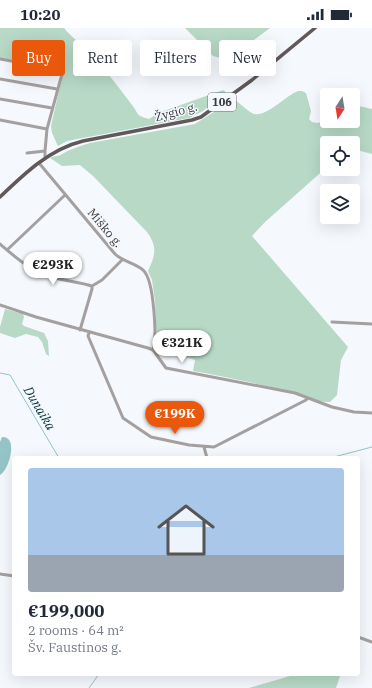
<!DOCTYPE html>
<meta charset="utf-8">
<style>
body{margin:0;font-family:"IBM Plex Serif",serif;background:#f6f6f7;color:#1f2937;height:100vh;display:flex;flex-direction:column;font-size:15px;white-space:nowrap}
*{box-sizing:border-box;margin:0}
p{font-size:13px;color:#747a83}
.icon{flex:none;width:22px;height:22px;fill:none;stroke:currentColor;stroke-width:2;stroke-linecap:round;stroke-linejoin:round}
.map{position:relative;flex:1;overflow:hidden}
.details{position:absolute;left:12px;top:428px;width:348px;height:220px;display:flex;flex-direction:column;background:#fff;border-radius:4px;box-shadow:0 4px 16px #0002}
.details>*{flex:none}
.hud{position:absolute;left:12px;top:12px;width:348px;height:36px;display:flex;gap:8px}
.needle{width:26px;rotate:192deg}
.tools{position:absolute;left:320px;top:60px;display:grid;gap:8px}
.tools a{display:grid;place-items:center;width:40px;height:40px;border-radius:4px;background:#fff;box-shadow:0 4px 16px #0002;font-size:20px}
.price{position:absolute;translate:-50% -34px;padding:0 9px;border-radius:14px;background:#fff;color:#222;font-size:13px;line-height:26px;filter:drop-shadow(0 1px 2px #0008)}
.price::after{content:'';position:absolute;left:50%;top:24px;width:12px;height:9px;margin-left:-6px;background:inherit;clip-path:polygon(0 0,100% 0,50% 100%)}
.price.on{background:#ea580c;color:#fff}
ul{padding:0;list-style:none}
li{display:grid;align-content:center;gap:8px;height:212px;padding:0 16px}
li span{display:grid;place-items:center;height:124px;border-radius:4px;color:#555}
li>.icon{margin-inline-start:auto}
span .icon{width:72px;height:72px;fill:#fffc;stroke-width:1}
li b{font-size:17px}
.tag{padding:0 14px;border-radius:4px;background:#fff;box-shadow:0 4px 16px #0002;font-size:14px;line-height:36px}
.tag.on{background:#ea580c;color:#fff}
.status{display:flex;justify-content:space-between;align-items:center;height:28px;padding:0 20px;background:#fff;direction:ltr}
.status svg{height:11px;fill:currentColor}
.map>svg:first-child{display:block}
.green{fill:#b7d9c6}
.water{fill:#95c4c7}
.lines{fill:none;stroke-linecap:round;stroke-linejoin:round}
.stream{stroke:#95c4c7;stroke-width:1}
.minor{stroke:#a5a0a0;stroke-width:3}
.major{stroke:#615959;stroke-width:3.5}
.labels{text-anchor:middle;stroke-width:3;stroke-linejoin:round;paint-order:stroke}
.shield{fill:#f5f8fd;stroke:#707276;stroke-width:1}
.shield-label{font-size:11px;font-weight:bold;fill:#37393c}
.street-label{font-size:12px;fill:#37393c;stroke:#f5f8fd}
.water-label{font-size:13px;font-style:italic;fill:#033335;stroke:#f5f8fd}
</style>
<div class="status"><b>10:20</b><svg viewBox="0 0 49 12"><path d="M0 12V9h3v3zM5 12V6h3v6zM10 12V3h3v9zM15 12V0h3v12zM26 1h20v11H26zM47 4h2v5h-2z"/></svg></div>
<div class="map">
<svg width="372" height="660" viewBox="0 0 372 660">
<rect width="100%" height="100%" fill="#f5f8fd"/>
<path class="green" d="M0,0H64C71,9 81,15 89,24C106,42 120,61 135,81C138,88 141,89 149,91L158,85L223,62L225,63V65L203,83L189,90L67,113L58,118L52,105L51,98L63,45L62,41L58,39L0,30Z
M185,0H270L227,32L213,28Z
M298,63H302L306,65L311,83L309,91L312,94L318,95L327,91V93H353V77H354L372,81V126L353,121V115H327V139L265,194L252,208L348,319L341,332L337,367L330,374C317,375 309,367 297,365C263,357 228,349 193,343L195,332L167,323L161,325L157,323L155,273L152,252L148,243C155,228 158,219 147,204L93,148L80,137L62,138L50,130C55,127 59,129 62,126C71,121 80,118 90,115L195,96L234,71C239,75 249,84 254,86C267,89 285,68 298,63Z
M5,281L23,286L24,289L22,296L24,298L44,305L48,313L49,328L46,326L42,314L38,309L26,306L15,310L0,305V299Z
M297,646H340V648L336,660H249Z"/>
<path class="water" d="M2,409C19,408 9,442 0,447V414Z"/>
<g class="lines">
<path class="stream" d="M0,345L10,347L59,430
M330,430L372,419
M89,660L99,646"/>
<path class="minor" d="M0,31L61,42L62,46L47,101
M0,51L57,61
M0,71L52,80
M0,92L47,101L45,123V130
M27,125L45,123
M39,135L115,226C123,234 138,236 144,243C154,254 157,308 153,322
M0,216C15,229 32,244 52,249C65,253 79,254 92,258V261L80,302
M7,222L65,167
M92,258L102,252L122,232
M0,277L36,289L148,320L153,322L166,340L295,365L332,379L354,384L372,385
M332,294L372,296
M89,305L88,308L123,390L151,409L189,417L214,419L306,372L308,370
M204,419L207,430
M0,546L14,548
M358,609L372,614"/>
<path class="major" d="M0,169C25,145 50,121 83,113L192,92L201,89L252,52L315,0"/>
</g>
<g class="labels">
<rect class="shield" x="208" y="65" width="28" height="18" rx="3"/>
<g class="shield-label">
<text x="222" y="78">106</text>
</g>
<g class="street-label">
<text transform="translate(176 84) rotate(-15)" y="4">Žygio g.</text>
<text transform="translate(105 200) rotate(50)" y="4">Miško g.</text>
</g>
<g class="water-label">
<text transform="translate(40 380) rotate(59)" y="5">Dunaika</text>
</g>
</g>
</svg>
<div class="tools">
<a><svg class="needle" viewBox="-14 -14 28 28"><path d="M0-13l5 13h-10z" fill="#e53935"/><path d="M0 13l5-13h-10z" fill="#747a83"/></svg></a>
<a><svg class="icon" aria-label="locate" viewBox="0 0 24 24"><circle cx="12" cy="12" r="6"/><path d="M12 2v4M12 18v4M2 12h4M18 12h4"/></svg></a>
<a><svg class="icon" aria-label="layers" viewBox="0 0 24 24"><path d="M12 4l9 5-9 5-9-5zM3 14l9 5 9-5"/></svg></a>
</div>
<b class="price" style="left:53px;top:258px">€293K</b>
<b class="price" style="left:182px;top:336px">€321K</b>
<b class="price on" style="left:175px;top:407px">€199K</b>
<div class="hud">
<a class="tag on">Buy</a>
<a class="tag">Rent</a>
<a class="tag">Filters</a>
<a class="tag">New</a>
</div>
<section class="details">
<ul>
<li><span style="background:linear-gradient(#a9c7e8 70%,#9aa5b1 0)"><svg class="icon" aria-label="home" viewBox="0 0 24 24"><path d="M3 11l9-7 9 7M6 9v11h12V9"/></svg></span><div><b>€199,000</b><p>2 rooms · 64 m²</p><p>Šv. Faustinos g.</p></div></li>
</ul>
</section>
</div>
